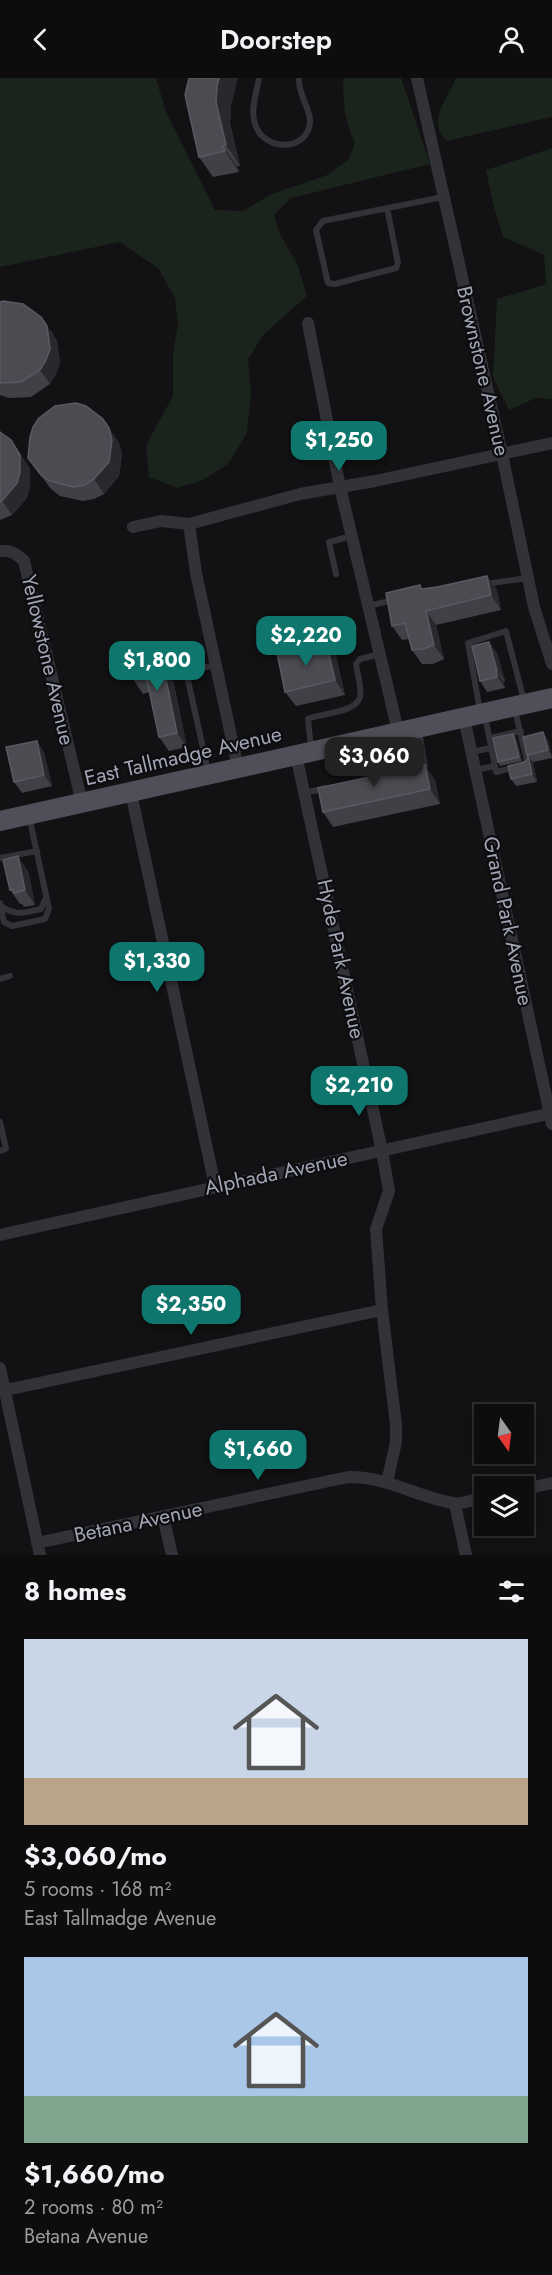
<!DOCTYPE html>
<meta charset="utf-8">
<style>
body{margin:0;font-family:Jost,sans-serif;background:#171617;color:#f1f3f6;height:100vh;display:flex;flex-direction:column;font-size:22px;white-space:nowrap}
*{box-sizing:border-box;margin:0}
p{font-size:20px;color:#9b9c9e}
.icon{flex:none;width:33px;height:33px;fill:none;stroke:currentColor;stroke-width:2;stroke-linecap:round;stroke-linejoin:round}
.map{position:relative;height:1477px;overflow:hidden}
.side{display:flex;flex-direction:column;background:#0e0d0e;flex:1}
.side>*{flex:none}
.needle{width:39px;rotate:166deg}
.fabs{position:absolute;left:474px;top:1326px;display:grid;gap:12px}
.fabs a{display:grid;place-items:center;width:60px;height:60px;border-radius:0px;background:#0e0d0e;box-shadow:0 3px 9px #0003,0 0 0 2px #2e2d2e;font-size:30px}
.price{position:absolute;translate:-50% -51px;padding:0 14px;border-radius:12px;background:#0f766e;color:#fff;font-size:20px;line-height:39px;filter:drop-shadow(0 2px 3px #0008)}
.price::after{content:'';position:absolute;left:50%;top:36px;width:18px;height:14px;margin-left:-9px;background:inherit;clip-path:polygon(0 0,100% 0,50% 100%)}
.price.current{background:#222;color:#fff}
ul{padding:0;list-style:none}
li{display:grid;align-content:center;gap:12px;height:318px;padding:0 24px}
li span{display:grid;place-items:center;height:186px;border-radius:0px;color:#555}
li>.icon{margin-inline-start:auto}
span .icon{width:108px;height:108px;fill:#fffc;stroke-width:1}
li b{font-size:26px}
h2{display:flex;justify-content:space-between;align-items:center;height:72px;padding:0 24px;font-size:26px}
header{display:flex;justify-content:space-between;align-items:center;height:78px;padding:0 24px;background:#0e0d0e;font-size:27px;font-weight:600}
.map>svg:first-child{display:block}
.green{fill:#1b231d}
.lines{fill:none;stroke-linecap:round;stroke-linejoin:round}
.service{stroke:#323239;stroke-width:6}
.minor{stroke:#323239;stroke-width:12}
.primary{stroke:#4e4f58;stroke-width:20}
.wall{fill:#404146}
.shaded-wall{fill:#29292d}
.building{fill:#4b4b52;stroke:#585962;stroke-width:1.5}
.labels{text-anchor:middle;stroke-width:4.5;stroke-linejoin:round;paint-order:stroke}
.street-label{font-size:21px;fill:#a1a5b5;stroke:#0d0c0e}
</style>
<header><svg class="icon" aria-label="back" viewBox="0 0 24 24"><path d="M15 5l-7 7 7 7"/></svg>Doorstep<svg class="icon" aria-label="person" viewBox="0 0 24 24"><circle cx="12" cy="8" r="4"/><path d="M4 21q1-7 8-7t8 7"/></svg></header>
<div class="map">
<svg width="552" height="1477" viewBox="0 0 552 1477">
<rect width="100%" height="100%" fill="#121113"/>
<path class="green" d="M0,0H156L166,34L215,132L243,133L272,116L327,97L349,81L355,65C343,39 344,28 343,0H401L430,86L291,120L274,137L279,154L298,188L307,218L263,257L248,281L251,316L247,355L228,386L201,403L177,410L149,399L146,367L173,318V276L178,246L175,220L158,190L120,164L0,189Z
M456,0H552V39L447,63C425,43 448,22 456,0Z
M552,70V321L536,320L509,332L493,299L497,221L546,206L544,177L503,159L493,126L486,92Z"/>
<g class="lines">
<path class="service" d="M259,0C257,13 251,29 254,42C259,73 306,76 310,45C311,30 298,18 299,0
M387,130L398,185L396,190L335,206L328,205L316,152L323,143L443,119
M336,496L329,464L352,458
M484,506L528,500
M368,528L394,522
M515,632L528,687H526
M480,633L468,565L506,553L524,623
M485,638L496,694L516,689
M490,660L521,653
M311,670L308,641C321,635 356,635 360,619C362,610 357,595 356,586L360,581L380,576
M471,674L491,670
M417,690L425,688L419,653
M475,692L495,688
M208,693L186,593L216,587
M305,715L325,710
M0,780L37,773
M0,825L4,844L12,848L45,841L49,831L29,738
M1,828C17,839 24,834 41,831L46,820
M0,901L10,898
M0,1044L6,1071L0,1073"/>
<path class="minor" d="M417,0L502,376L534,529L552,586
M308,245L340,409L398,653
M189,446L196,495L238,690
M133,449L161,443L189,446L300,416L375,403L552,365
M0,473C11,472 17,476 24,483L82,725
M464,640L552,1046
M296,677L382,1073L389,1113L376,1151L382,1232L396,1347V1364L387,1404
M131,715L215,1108
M0,1157L552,1035
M0,1290L40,1477
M6,1312L382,1232
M524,1411L552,1405
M455,1426L466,1477
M163,1438L172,1477
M37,1465L348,1399C386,1398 417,1419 453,1425C462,1427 475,1421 484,1419"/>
<path class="primary" d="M0,743L552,620"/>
</g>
<path class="wall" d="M231,28L230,45L240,88H237L239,94L213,99L199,79Z
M0,224L51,253L57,263L60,285L56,296L50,306L31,319L9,320L0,317Z
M103,341L119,365L122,376L119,398L104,416L94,421L83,423L60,418L51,411L28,380Z
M0,354L11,362L30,391V409L27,420L12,437L0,442Z
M487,498L497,512L501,532L436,547L444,581L433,586H422L412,572L409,561L402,562L392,548L423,511Z
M497,575L505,603H503L505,610L487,614L480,603Z
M161,577L171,592L187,669L169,673L159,659L149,614L143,616L133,601Z
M336,578L345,617L296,628L285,614Z
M516,659L522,683L500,688L498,684Z
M523,659L548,662L552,680L533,684L537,704L516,708L511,701L528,681Z
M44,674L52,708L22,715L14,704Z
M435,702L440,726L333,749L323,734Z
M28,793L35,827L24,829L22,826H20L10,812Z"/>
<path class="shaded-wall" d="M219,0H238L231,28L230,45L240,88L226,67L216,24L217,8Z
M223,68L237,88L239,94L225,73Z
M41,239L57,263L60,285L56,296L50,306L40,292Z
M103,341L119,365L122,376L119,398L104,416L94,401Z
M11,362L30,391V409L27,420L12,437L2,423Z
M487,498L497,512L501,532L491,517Z
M426,533L436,547L444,581L434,567Z
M326,564L336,578L345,617L335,602Z
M489,564L497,575L505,603L497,592Z
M161,577L171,592L187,669L177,655Z
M496,592L503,603L505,610L497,599Z
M543,654L548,662L552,678L548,672Z
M513,656L516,659L522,683L519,679Z
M37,663L44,674L52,708L44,697Z
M528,677L533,684L537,704L532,696Z
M425,687L435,702L440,726L430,711Z
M18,778L28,793L35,827L25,812Z"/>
<path class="building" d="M189,0H219L217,8L216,24L226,67L223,68L225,73L199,79L185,17Z
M3,223L23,226L41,239L47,248L50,271L46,282L40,292L21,304L0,305V224Z
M76,325L86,328L103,341L109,350L112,362L109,384L94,401L84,407L73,409L50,403L41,397L28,380L30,359L33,349L39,340L55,328Z
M0,354L11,362L20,377V394L17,405L2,423L0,424Z
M487,498L491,517L426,533L434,567L423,571L412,572L405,545L392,548L386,515L420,507L421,511L438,509Z
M326,564L335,602L285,614L277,575Z
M489,564L497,592H496L497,599L480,603L472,568Z
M161,577L177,655L159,659L146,598L133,601L129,584Z
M543,654L548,672L528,677L532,696L511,701L508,688L524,684L528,681L523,659Z
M513,656L519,679L498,684L493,660Z
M37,663L44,697L14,704L6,669Z
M425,687L430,711L323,734L318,710Z
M18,778L25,812L14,815L13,811L10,812L3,782Z"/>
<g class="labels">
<g class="street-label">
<text transform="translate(483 293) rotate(77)" y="7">Brownstone Avenue</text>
<text transform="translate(48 582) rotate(77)" y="7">Yellowstone Avenue</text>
<text transform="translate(183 678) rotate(-13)" y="7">East Tallmadge Avenue</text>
<text transform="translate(508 843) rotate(78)" y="7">Grand Park Avenue</text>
<text transform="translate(341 881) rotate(78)" y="7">Hyde Park Avenue</text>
<text transform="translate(276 1095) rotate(-12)" y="7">Alphada Avenue</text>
<text transform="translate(138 1444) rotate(-12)" y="7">Betana Avenue</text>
</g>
</g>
</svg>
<div class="fabs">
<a><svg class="needle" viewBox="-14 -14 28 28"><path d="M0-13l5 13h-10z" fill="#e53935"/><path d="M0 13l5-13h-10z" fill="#9b9c9e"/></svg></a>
<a><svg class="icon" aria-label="layers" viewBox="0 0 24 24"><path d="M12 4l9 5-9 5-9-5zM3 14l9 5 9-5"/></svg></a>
</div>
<b class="price" style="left:339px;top:394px">$1,250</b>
<b class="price" style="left:306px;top:589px">$2,220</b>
<b class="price" style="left:157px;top:614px">$1,800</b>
<b class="price current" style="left:374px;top:710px">$3,060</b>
<b class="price" style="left:157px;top:915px">$1,330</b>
<b class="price" style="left:359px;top:1039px">$2,210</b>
<b class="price" style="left:191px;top:1258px">$2,350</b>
<b class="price" style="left:258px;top:1403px">$1,660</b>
</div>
<section class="side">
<h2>8 homes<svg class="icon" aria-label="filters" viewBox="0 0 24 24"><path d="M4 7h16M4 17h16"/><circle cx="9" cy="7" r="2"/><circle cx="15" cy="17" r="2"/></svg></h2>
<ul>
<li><span style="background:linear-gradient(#c9d6e8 75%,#b9a48a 0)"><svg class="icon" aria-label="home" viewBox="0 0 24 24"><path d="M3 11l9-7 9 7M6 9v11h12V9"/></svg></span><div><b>$3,060/mo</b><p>5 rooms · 168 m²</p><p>East Tallmadge Avenue</p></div></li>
<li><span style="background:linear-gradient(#a9c7e8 75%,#7fa58c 0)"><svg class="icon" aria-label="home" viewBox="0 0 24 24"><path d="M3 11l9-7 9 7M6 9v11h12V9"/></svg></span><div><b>$1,660/mo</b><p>2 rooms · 80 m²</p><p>Betana Avenue</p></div></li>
</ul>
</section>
